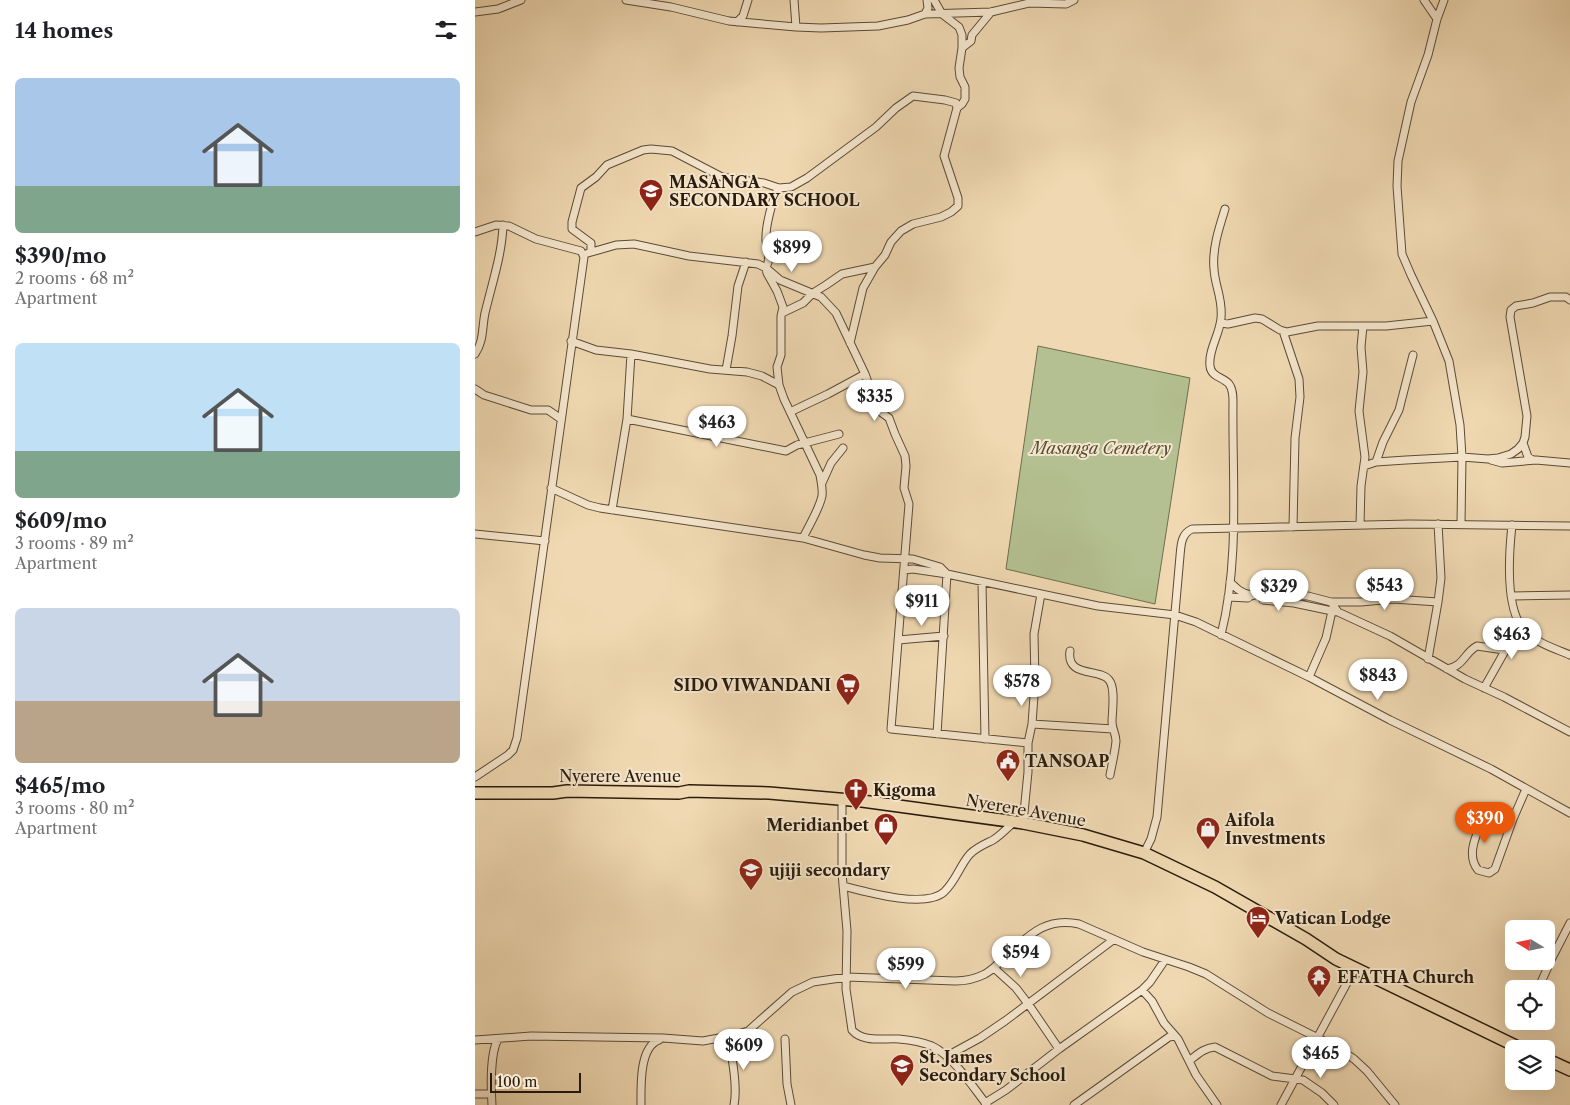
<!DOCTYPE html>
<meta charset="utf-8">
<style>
body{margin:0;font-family:"Libre Caslon Text",serif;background:#f6f6f6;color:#202124;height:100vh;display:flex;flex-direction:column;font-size:19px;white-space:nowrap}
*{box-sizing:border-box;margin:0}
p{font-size:16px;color:#757577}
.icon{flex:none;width:28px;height:28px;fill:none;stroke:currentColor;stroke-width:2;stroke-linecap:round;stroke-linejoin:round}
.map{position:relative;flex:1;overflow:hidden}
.side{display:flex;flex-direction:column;background:#fff;width:475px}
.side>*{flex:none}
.needle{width:32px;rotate:280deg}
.controls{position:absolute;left:1030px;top:920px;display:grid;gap:10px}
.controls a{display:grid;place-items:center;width:50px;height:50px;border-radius:8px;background:#fff;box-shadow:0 5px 20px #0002;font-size:25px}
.scale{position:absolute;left:15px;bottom:12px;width:91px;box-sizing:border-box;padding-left:5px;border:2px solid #291c0d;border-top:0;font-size:14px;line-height:18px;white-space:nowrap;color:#291c0d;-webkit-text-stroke:4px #f5e6cd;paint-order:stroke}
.price{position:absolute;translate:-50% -42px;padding:0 11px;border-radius:18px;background:#fff;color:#222;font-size:16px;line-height:32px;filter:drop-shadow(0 1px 2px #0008)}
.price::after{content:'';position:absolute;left:50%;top:30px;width:15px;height:11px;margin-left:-8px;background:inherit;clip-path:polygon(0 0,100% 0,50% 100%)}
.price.active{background:#ea580c;color:#fff}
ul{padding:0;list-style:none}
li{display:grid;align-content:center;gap:10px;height:265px;padding:0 15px}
li span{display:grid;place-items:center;height:155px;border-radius:8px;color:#555}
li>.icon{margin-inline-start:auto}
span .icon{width:90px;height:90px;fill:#fffc;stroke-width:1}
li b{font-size:21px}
h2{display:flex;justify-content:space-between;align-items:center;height:60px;padding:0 15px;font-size:21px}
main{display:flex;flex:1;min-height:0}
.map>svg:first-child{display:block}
.green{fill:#b4c091;stroke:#6e6e4f}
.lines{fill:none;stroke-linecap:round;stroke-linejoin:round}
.street-casing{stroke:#5b4b36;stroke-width:9}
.primary-casing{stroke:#291c0d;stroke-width:14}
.street{stroke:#f5e6cd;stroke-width:7}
.primary{stroke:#f0d9b2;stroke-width:11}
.labels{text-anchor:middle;stroke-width:4;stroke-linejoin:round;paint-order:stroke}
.poi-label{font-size:16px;font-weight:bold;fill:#291c0d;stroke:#f5e6cd;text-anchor:start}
.park-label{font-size:16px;font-style:italic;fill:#534d35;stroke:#f5e6cd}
.street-label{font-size:16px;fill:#291c0d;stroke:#f5e6cd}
</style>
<main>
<section class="side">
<h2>14 homes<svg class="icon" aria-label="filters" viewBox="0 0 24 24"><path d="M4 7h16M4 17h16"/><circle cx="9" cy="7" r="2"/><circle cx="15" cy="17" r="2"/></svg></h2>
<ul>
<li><span style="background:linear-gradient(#a9c7e8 70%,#7fa58c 0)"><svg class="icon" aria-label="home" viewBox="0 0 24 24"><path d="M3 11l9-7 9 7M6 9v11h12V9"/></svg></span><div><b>$390/mo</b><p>2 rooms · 68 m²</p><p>Apartment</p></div></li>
<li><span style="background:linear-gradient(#bfe0f5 70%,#7fa58c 0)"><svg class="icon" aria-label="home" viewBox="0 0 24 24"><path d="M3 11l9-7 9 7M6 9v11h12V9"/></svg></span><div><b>$609/mo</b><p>3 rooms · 89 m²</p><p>Apartment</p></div></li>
<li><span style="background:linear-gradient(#c9d6e8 60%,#b9a48a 0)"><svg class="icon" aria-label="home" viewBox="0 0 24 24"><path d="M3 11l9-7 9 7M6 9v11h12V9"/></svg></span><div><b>$465/mo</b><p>3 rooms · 80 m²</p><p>Apartment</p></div></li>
</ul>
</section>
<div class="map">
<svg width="1095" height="1105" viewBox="0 0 1095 1105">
<rect width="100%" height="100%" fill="#f0d9b2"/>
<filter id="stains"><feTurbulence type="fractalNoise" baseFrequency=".004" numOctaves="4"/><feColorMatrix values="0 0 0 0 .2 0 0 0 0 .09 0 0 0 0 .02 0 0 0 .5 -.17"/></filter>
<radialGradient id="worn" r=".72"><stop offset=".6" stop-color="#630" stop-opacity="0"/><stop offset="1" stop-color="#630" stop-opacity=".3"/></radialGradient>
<path class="green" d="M563,346L715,378L680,604L531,569Z"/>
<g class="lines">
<defs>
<path id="street" d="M151,0L196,7L254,21L321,27L346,28L403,26L433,20L450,14L516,12L554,3L591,4L599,0
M319,0L321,27
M459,0L467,14L484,27L487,35V48L484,68L485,77L490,87V99L487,104L482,108
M949,0L962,19
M969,0L962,19L953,55L936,102L923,161L922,186L927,254L936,275L958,321L974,361L985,425L987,457L986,524
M0,12L23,9L46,0
M450,14L453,8L452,0
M262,22L268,16L273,0
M487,48L496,41L497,35L516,12
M304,188C297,198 290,229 291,241C293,252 296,257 291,268L305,280L346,297L361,313L390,374L403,410L414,418L420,434L430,456L431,466L429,488L434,504L416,729L553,743
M0,232L21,225L34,226L61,239L106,251L109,257L42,738L38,750L33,755L0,777
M116,252V243L97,229V222L106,188L121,177L132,165L168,150L176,149L197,151L247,177L289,183L304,188L316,187L332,178L401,127L421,108L438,96L470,100L481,103L482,108L469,156L483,198V206L476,212L466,217L438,224L426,231L416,242L410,255L400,267L367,274L351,285L338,293L328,303L307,313
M113,253L141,245L159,244L214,256L283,264L291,268L292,273L302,291L308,307L306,316V355L302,367L304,385
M746,323L753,324L780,318L787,319L805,330L812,332L843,326H911L958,321
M808,331L824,379L825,397L820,438L818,527
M96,341L121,350L156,354L235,369L272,372L287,376L304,385L309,399L345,475C346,482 348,489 347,496C344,510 334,525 328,538
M375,343L388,288L400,267
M0,354C9,341 7,327 10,313C17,283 27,255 28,225
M251,370L257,336L263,286L271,262
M0,389L9,395L56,410H73L86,419
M315,412L353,394L390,374
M152,419L311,451L322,445L364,434
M1048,443L1053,457L1058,460
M1016,460L1027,463L1061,460L1095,463
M901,462L908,442L924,410L938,355
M889,466L901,462L931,460L987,457L1013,459L1023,458L1036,454L1043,449L1048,443L1050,437L1052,416L1035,317L1036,310L1041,306L1058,303L1075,297H1091L1095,300
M347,483L356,463L368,448
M76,488L113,505L125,508L328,538L389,555L405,558L438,559L465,567L472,574L462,734
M137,510L152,419L156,354
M885,525L886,486L890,457L884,411L888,372L886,347L888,326
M1037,525C1034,553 1029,612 1051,632C1062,643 1081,649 1095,655
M0,534L70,541
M429,570L438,569L472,574L623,606L700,615L721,622L834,677L915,720L1016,769L1095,813
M507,582L510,739
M755,582C762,589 766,593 776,595
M1036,596L1095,595
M753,597L773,598
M770,598L783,594L833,596L856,602H886L918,599L963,602
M788,600L819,603L857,611
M863,612L915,636L990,679L1029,697L1095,732
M746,635C765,560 757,479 758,402C758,396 758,389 754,384C748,377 736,377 735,366C733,350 745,334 746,318C748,299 740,287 739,269C737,249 744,228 750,209
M423,640L469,636
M595,651C591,678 625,668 634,680C641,688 637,712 637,722C637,729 641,734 641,741C640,752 637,764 635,775
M953,659L963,602L966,578L963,524
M972,669C989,666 989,653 1002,646L1029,650
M834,677L851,638L857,611L863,612L856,602
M1009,688L1039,635L1043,623
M557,724L638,729
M367,800V873L372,931L371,989L377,1030C388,1043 408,1038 424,1039C435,1040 447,1042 457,1046C478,1056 498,1087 512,1105
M1007,821C1001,836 991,855 1003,870L1014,873L1020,869L1038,819L1051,789
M548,823L553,772V743L557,724L560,682L559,634L566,594
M669,853L676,839L682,817L705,556C706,545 706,534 717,529L935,524L1095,526
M368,886C391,892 450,909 469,892C481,881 485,865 495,854C502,847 510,844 518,840C526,835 532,828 539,822
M519,968L541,988L554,1005L584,1049
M1063,989L1077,958L1095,923
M667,990L677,1001L689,1023L703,1039L721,1075L742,1105
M253,1037C257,1056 263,1086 259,1105
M310,1039L312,1084L316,1105
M0,1040L56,1036L188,1038L228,1041L260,1035L273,1031L317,992L338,982L372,977L480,981C491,981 500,979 510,974C519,969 525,962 533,954C555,934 572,917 604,924L668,952L714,967L731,974L793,1013L861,1047L879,1059L892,1071L920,1105
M472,1056L505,1038L530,1021L638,940
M714,1061C723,1054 729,1048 740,1047L797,1076L828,1080L847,1093L859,1105
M0,1094H16
M510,1103L531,1090L584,1049L667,990L675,982L690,960
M17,1105C16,1089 15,1053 23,1039
M166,1105C166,1087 164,1047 184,1040
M599,1105L694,1037L700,1036
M806,1105L880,968"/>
<path id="primary" d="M0,793H78L92,791L204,793L214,791L294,793L387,801L548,823L608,835L669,853L740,887L831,939L861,959L1047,1049
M1071,1059L1095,1070"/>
</defs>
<use href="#street" class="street-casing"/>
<use href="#primary" class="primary-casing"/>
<use href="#street" class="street"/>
<use href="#primary" class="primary"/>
</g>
<defs>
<symbol id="school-pin" viewBox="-11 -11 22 30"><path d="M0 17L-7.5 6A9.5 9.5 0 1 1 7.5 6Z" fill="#8f2418" stroke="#f5e6cd"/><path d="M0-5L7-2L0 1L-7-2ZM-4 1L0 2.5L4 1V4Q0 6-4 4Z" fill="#fff"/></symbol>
<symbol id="supermarket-pin" viewBox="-11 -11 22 30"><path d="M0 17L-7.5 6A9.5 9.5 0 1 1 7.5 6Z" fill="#8f2418" stroke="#f5e6cd"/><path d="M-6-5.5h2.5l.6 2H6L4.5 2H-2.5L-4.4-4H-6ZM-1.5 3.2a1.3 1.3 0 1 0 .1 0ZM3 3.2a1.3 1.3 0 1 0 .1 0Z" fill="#fff"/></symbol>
<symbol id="civic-pin" viewBox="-11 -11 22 30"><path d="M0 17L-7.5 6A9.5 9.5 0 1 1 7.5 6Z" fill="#8f2418" stroke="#f5e6cd"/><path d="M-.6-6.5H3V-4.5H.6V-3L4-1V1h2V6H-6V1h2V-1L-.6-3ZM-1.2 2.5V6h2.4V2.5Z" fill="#fff"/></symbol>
<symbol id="church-pin" viewBox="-11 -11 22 30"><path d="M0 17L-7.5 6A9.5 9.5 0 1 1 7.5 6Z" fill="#8f2418" stroke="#f5e6cd"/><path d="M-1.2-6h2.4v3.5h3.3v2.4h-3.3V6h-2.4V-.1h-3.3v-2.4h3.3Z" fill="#fff"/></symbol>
<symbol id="shop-pin" viewBox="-11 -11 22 30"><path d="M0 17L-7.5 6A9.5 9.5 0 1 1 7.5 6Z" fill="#8f2418" stroke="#f5e6cd"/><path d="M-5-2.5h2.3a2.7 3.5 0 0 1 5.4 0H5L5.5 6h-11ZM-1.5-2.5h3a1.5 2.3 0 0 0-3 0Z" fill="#fff"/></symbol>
<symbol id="hotel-pin" viewBox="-11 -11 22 30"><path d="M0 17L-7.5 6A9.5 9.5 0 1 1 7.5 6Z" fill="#8f2418" stroke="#f5e6cd"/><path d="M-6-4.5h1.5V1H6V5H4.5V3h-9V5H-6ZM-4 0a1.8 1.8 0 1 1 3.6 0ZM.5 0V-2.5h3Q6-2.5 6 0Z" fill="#fff"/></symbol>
<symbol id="temple-pin" viewBox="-11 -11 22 30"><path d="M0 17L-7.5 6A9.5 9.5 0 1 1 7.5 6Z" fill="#8f2418" stroke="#f5e6cd"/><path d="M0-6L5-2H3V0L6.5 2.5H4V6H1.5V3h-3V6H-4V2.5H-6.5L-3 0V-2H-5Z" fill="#fff"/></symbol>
</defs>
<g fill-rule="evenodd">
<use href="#school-pin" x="162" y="177" width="28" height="38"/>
<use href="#supermarket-pin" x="359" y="671" width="28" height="38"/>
<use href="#civic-pin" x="519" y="747" width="28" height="38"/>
<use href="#church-pin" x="367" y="776" width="28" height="38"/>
<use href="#shop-pin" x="397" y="811" width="28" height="38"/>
<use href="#shop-pin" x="719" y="815" width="28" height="38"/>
<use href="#school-pin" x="262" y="856" width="28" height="38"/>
<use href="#hotel-pin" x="769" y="904" width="28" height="38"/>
<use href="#temple-pin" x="830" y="963" width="28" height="38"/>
<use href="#school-pin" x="413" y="1052" width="28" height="38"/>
</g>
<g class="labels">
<g class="poi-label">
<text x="194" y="188">MASANGA<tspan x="194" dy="18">SECONDARY SCHOOL</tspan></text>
<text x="356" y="691" text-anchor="end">SIDO VIWANDANI</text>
<text x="550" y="767">TANSOAP</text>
<text x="398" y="796">Kigoma</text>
<text x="750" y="826">Aifola<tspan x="750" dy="18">Investments</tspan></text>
<text x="394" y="831" text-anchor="end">Meridianbet</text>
<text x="294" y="876">ujiji secondary</text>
<text x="800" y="924">Vatican Lodge</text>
<text x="862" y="983">EFATHA Church</text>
<text x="444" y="1063">St. James<tspan x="444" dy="18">Secondary School</tspan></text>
</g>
<g class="park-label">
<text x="626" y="454">Masanga Cemetery</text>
</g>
<g class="street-label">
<text x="145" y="782">Nyerere Avenue</text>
<text transform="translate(551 810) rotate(10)" y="6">Nyerere Avenue</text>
</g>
</g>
<rect width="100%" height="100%" filter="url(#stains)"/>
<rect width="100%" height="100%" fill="url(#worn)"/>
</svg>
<div class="controls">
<a><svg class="needle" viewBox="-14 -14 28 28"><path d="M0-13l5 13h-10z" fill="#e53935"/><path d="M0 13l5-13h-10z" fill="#757577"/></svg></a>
<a><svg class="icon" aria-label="locate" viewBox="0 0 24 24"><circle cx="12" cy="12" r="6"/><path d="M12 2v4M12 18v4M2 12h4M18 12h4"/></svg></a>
<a><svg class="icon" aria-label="layers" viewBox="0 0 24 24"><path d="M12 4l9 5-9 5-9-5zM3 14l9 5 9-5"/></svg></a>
</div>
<div class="scale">100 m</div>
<b class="price" style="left:317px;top:273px">$899</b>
<b class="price" style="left:400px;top:422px">$335</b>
<b class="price" style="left:242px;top:448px">$463</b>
<b class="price" style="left:910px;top:611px">$543</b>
<b class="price" style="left:804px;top:612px">$329</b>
<b class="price" style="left:447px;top:627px">$911</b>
<b class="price" style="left:1037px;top:660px">$463</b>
<b class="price" style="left:903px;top:701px">$843</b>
<b class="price" style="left:547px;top:707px">$578</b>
<b class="price active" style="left:1010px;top:844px">$390</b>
<b class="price" style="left:546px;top:978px">$594</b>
<b class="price" style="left:431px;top:990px">$599</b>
<b class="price" style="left:269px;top:1071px">$609</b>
<b class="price" style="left:846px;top:1079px">$465</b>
</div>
</main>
